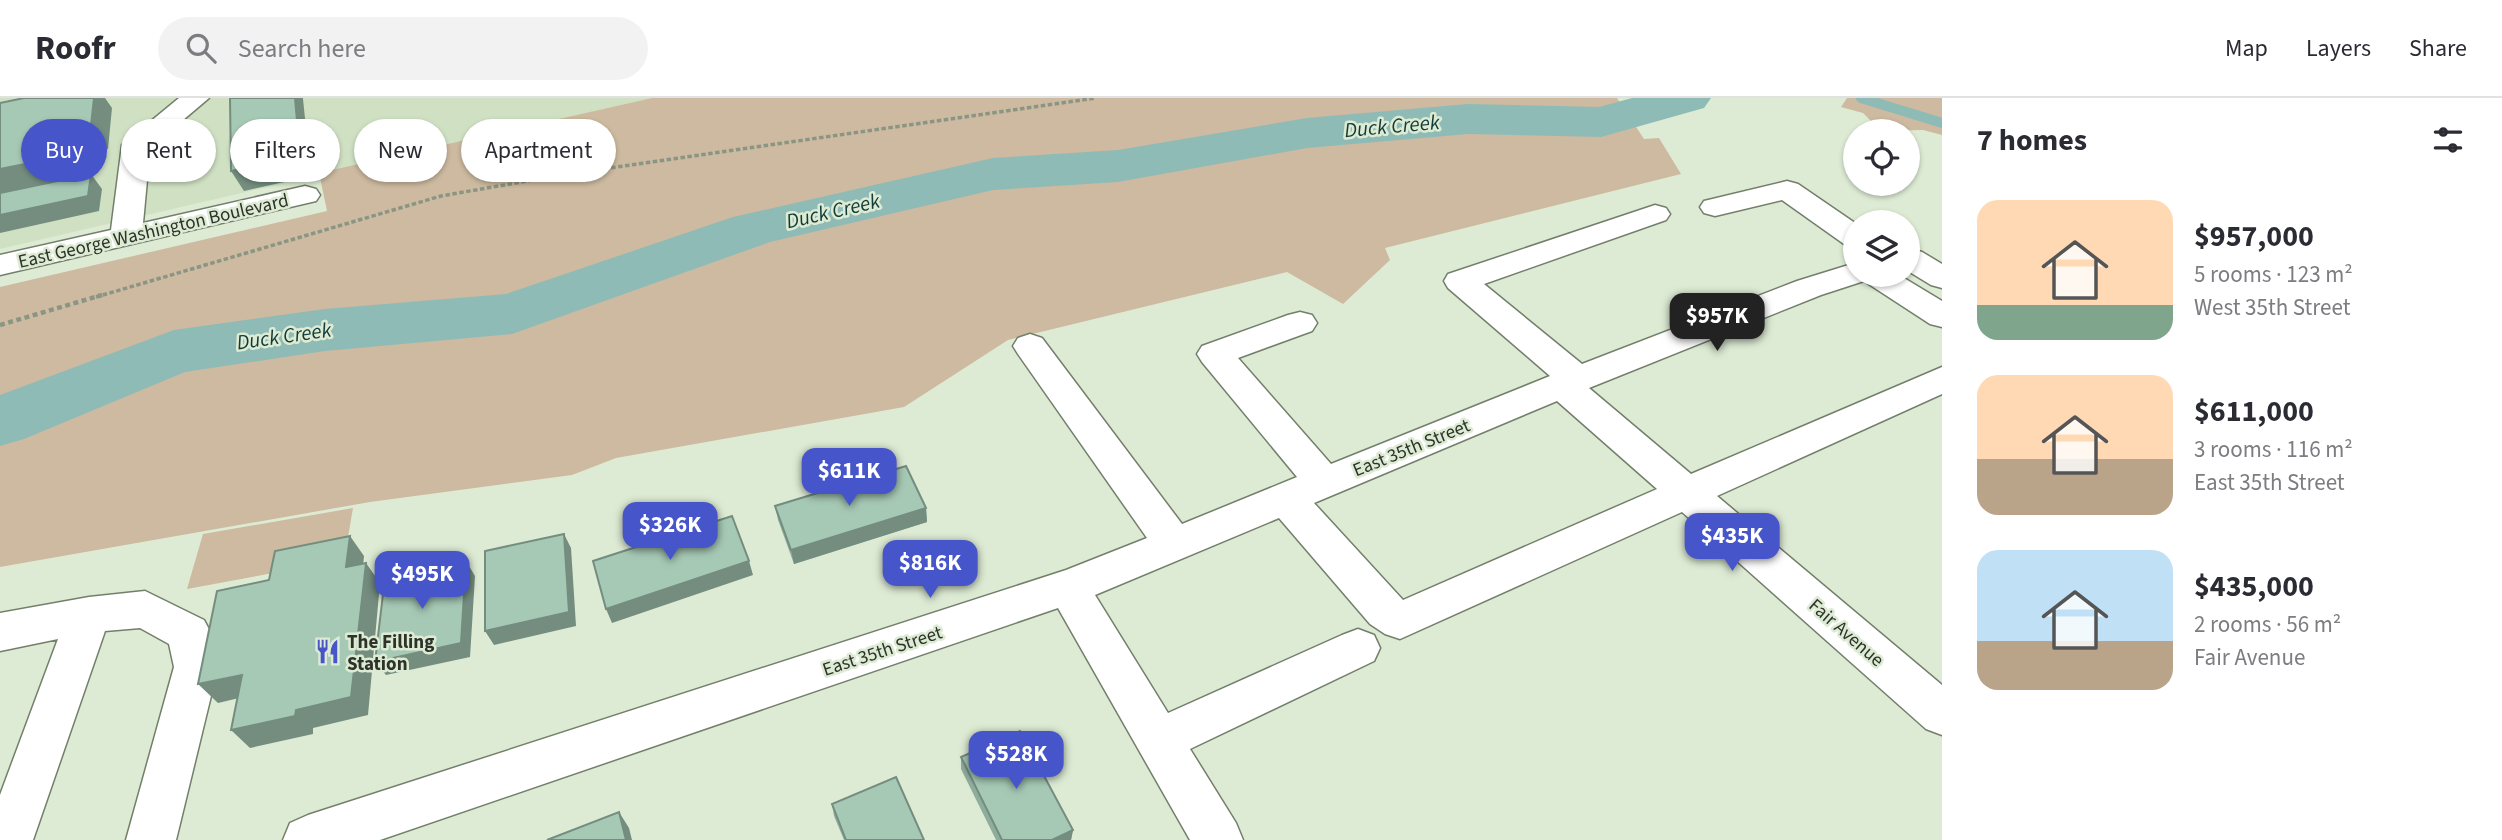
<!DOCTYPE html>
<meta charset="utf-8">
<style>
body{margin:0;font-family:"Source Sans 3",sans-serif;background:#f2f2f3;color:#2b2b33;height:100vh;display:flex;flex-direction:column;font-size:26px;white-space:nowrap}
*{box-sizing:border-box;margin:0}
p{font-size:23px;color:#7c7c81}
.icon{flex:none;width:38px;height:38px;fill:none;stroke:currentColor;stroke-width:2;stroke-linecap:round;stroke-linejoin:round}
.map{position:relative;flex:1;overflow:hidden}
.sheet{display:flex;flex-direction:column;background:#fff;width:560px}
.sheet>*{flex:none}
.guide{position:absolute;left:21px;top:21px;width:665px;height:63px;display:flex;gap:14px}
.buttons{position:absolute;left:1843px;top:21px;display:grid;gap:14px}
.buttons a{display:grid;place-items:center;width:77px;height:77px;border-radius:50%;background:#fff;box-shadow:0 2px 5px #0004;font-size:35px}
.price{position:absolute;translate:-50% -60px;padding:0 16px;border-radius:14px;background:#4655ca;color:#fff;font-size:23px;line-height:46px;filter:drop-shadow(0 2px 4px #0008)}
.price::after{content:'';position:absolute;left:50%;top:42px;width:21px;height:16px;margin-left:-10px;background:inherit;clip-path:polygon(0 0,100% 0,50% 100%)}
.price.active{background:#222;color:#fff}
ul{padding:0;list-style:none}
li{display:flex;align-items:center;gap:21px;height:175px;padding:0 35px}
li span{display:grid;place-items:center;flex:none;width:196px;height:140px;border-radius:21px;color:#555}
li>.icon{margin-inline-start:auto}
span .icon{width:84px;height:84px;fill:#fffc;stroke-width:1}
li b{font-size:30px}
h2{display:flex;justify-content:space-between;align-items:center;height:84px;padding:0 35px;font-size:30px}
.tag{padding:0 24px;border-radius:32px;background:#fff;box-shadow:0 2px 5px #0004;font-size:24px;line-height:63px}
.tag.active{background:#4655ca;color:#fff}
header{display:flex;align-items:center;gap:42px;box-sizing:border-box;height:98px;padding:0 35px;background:#fff;border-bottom:2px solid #e1e1e2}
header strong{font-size:33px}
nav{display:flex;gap:38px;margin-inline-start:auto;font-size:24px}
.search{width:490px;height:63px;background:#f2f2f3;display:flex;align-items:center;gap:18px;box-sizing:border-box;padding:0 24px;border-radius:38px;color:#7c7c81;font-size:26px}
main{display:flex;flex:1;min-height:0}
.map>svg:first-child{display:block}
.built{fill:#d0e1c3}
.green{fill:#cdbaa0}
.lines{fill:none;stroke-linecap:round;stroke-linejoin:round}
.stream{stroke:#8fbbb6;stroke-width:10}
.river{fill:#8fbbb6;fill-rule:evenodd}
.minor-casing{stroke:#737f6a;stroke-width:3}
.path-far1{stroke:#8b9584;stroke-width:3.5;stroke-dasharray:4.5 2.5;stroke-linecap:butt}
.path{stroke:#8b9584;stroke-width:4.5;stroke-dasharray:5 3.5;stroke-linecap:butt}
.minor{fill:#fff;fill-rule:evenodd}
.wall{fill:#8fad9c}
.shaded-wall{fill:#748d7f}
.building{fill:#a6c9b5;stroke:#748d7f;stroke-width:2}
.labels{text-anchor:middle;stroke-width:5;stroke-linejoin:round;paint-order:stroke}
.street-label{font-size:19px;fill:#2e332a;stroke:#ddebd4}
.poi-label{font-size:19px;font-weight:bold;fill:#2e332a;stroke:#ddebd4;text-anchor:start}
.water-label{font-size:21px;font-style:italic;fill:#113b38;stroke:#ddebd4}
</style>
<header>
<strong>Roofr</strong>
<div class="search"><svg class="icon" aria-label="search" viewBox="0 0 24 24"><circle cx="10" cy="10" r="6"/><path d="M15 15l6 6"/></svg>Search here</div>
<nav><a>Map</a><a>Layers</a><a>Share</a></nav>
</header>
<main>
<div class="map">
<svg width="1942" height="742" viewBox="0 0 1942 742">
<rect width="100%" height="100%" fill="#ddebd4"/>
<path class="built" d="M0,0H652L0,151Z"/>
<path class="green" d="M652,0H1617L1644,41L1659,40L1681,76L1385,150L1390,162L1343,206L1287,174L1008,242L904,309L616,360L572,377L370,404L0,469V189L327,113L319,75Z
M1847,0H1942V37L1923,32L1881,33L1863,15L1841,9Z
M353,410L344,462L187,491L203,436Z"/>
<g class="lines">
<path class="stream" d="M1861,0L1942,25"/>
<path class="river" d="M1632,0H1711L1704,10L1601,39L1468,36L1307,50L1118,84L993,92L770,144L512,236L325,253L185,274L24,341L0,348V297L174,232L325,211L506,196L733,119L993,60L1118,52L1307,20L1468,6L1599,9Z"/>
<defs>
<path id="minor" d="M179,0H209L150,50L143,125L305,88L316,91L320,97L316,103L0,177V157L111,132L122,47Z
M1787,83L1798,86L1855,125V149L1844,146L1782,102L1715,118L1704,115L1700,109L1704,103Z
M1655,107L1666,110L1670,116L1666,122L1484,186L1582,266L1797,183L1855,165V177H1899L1942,203V229L1930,226L1864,183L1821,197L1589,290L1691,376L1942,269V296L1717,398L1942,587V637L1926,631L1682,414L1400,541L1385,536L1370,526L1279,420L1095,497L1168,615L1342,537L1358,531L1374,537L1380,550L1374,563L1190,651L1236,725L1243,742H1190L1058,510L380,742H283L290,725L308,717L1066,472L1147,440L1018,256L1013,248L1018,240L1030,236L1042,240L1182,426L1297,379L1202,264L1197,256L1202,248L1288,217L1300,214L1312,217L1317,225L1312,233L1238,260L1331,366L1550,278L1448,190L1444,183L1448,176ZM1557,303L1657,391L1403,502L1314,405Z
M1911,151L1922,154L1942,166V190L1931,187L1908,173V152Z
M145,493L204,522L211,535L218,569L176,742H126L174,569L169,546L140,530L105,533L33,742H0V697L58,541L0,553V515L89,499Z"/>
</defs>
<use href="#minor" class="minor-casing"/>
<path class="path-far1" d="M96,199L441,98L568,76L1096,0"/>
<path class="path" d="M0,227L102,197"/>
<use href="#minor" class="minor"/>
</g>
<path class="wall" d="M775,408L926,410L927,424L794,466L778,422Z
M961,659L1073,732L1071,742H996L961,671Z
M832,706L924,742H844L834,718Z"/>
<path class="shaded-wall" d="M94,0H105L112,10L108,51L57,62L53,88L0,100V71L39,37Z
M295,0H303V1L311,78L244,93L231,73Z
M91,76L102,91L99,113L0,135V117Z
M926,410L927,424L794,466L791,452Z
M564,436L571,450L576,528L494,547L485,533Z
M350,438L364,458L361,489L346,469Z
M466,463L475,478L470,559L386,577L375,564Z
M749,463L753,477L612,525L606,511Z
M366,465L380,485L368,617L313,630V636L250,650L231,632L296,612Z
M242,577L260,595L218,605L198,586Z
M619,714L629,730L632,742H626Z
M1073,732L1071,742H1052Z"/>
<path class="building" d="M24,0H94L91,27L39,37L35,64L0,71V5Z
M230,0H295L300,58L231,73Z
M91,76L88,98L0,117V95Z
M906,368L926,410L791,452L775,408Z
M732,418L749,463L606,511L593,463Z
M564,436L569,514L485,533V453Z
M350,438L346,469L366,465L351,599L296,612L295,618L231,632L242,577L198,586L217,493L269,482L275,453Z
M466,463L461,545L375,564L385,479Z
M1020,633L1073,732L1052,742H1002L961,659Z
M896,679L924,742H846L832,706Z
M619,714L626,742H547Z"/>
<defs>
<symbol id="restaurant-bare" viewBox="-9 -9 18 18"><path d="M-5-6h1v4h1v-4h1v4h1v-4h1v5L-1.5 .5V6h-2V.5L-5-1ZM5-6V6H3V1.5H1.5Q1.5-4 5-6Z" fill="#4655ca" stroke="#ddebd4" stroke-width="2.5" paint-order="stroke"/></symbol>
</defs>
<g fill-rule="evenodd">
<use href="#restaurant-bare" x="310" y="536" width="35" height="35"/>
</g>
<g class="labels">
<g class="street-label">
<text transform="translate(153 132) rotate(-13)" y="7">East George Washington Boulevard</text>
<text transform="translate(1411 349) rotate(-22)" y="7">East 35th Street</text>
<text transform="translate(1847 534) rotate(41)" y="7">Fair Avenue</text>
<text transform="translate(882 552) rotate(-18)" y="7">East 35th Street</text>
</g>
<g class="poi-label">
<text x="347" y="550">The Filling<tspan x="347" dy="22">Station</tspan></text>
</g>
<g class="water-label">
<text transform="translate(1392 28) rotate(-5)" y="7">Duck Creek</text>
<text transform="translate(833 113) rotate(-13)" y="7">Duck Creek</text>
<text transform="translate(284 238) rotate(-8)" y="7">Duck Creek</text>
</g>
</g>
</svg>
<div class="buttons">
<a><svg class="icon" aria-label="locate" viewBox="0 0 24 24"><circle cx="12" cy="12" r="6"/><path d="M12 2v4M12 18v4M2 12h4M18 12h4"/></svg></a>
<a><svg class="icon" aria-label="layers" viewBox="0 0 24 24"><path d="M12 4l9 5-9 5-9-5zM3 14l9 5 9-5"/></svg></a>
</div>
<b class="price active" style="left:1717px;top:255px">$957K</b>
<b class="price" style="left:849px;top:410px">$611K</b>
<b class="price" style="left:670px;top:464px">$326K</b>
<b class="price" style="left:1732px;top:475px">$435K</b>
<b class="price" style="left:930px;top:502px">$816K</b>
<b class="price" style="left:422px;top:513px">$495K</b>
<b class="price" style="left:1016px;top:693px">$528K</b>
<div class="guide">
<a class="tag active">Buy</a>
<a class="tag">Rent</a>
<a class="tag">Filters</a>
<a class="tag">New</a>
<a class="tag">Apartment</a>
</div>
</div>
<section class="sheet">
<h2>7 homes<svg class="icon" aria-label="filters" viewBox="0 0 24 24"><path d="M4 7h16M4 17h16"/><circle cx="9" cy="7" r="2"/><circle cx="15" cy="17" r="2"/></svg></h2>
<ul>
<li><span style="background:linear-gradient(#ffd9b3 75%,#7fa58c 0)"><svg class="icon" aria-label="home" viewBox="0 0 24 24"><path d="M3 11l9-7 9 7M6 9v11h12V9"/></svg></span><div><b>$957,000</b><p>5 rooms · 123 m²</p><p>West 35th Street</p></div></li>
<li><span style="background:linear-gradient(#ffd9b3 60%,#b9a48a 0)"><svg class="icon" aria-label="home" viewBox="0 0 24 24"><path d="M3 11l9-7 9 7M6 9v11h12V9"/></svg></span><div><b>$611,000</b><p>3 rooms · 116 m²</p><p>East 35th Street</p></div></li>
<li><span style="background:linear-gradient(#bfe0f5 65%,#b9a48a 0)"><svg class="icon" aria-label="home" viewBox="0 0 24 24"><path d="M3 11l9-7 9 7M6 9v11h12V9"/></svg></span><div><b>$435,000</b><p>2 rooms · 56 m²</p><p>Fair Avenue</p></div></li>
</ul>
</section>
</main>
